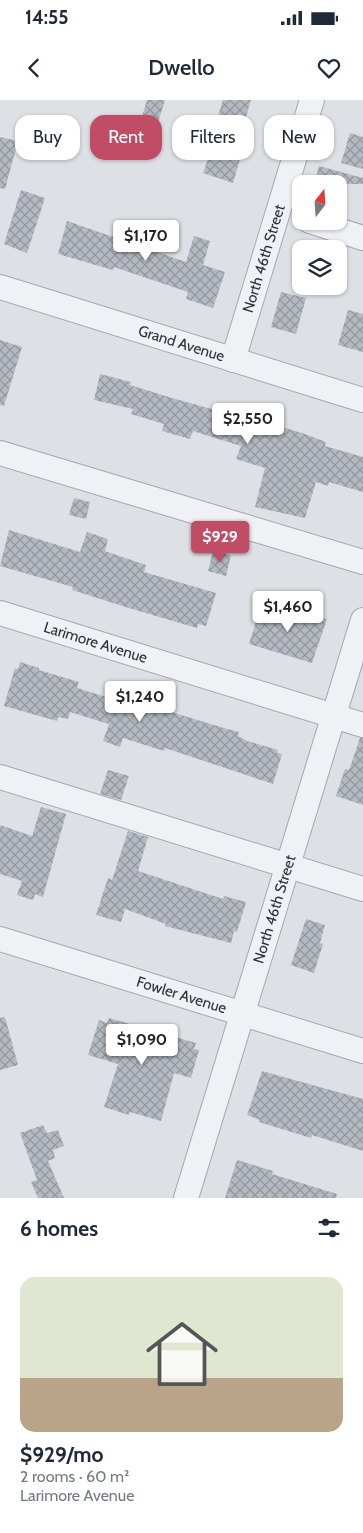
<!DOCTYPE html>
<meta charset="utf-8">
<style>
body{margin:0;font-family:Cabin,sans-serif;background:#f2f2f3;color:#1f2937;height:100vh;display:flex;flex-direction:column;font-size:19px;white-space:nowrap}
*{box-sizing:border-box;margin:0}
p{font-size:16px;color:#747a83}
.icon{flex:none;width:28px;height:28px;fill:none;stroke:currentColor;stroke-width:2;stroke-linecap:round;stroke-linejoin:round}
.map{position:relative;height:1098px;overflow:hidden}
.sheet{display:flex;flex-direction:column;background:#fff;flex:1}
.sheet>*{flex:none}
.hud{position:absolute;left:15px;top:15px;width:334px;height:45px;display:flex;gap:10px}
.needle{width:32px;rotate:17deg}
.fabs{position:absolute;left:292px;top:75px;display:grid;gap:10px}
.fabs a{display:grid;place-items:center;width:55px;height:55px;border-radius:10px;background:#fff;box-shadow:0 1px 4px #0004;font-size:25px}
.price{position:absolute;translate:-50% -42px;padding:0 11px;border-radius:5px;background:#fff;color:#222;font-size:16px;line-height:32px;filter:drop-shadow(0 1px 2px #0008)}
.price::after{content:'';position:absolute;left:50%;top:30px;width:15px;height:11px;margin-left:-8px;background:inherit;clip-path:polygon(0 0,100% 0,50% 100%)}
.price.active{background:#c04c65;color:#fff}
ul{padding:0;list-style:none}
li{display:grid;align-content:center;gap:10px;height:265px;padding:0 20px}
li+li{border-top:1px solid #e0e1e3}
li span{display:grid;place-items:center;height:155px;border-radius:15px;color:#555}
li>.icon{margin-inline-start:auto}
span .icon{width:90px;height:90px;fill:#fffc;stroke-width:1}
li b{font-size:21px}
h2{display:flex;justify-content:space-between;align-items:center;height:60px;padding:0 20px;font-size:21px}
.chip{padding:0 18px;border-radius:15px;background:#fff;box-shadow:0 1px 4px #0004;font-size:18px;line-height:45px}
.chip.active{background:#c04c65;color:#fff}
.status{display:flex;justify-content:space-between;align-items:center;height:35px;padding:0 25px;background:#fff;direction:ltr}
.status svg{height:14px;fill:currentColor}
header{display:flex;justify-content:space-between;align-items:center;height:65px;padding:0 20px;background:#fff;font-size:22px;font-weight:600}
.map>svg:first-child{display:block}
.building{fill:url(#building-cross-hatch)}
.lines{fill:none;stroke-linecap:round;stroke-linejoin:round}
.minor-casing{stroke:#a3a8ae;stroke-width:26}
.minor{stroke:#eff1f4;stroke-width:24}
.labels{text-anchor:middle;stroke-width:4.5;stroke-linejoin:round;paint-order:stroke}
.street-label{font-size:15px;fill:#28303a;stroke:#ecf0f3}
</style>
<div class="status"><b>14:55</b><svg viewBox="0 0 49 12"><path d="M0 12V9h3v3zM5 12V6h3v6zM10 12V3h3v9zM15 12V0h3v12zM26 1h20v11H26zM47 4h2v5h-2z"/></svg></div>
<header><svg class="icon" aria-label="back" viewBox="0 0 24 24"><path d="M15 5l-7 7 7 7"/></svg>Dwello<svg class="icon" aria-label="heart" viewBox="0 0 24 24"><path d="M12 20l-8-8c-3-5 5-10 8-4 3-6 11-1 8 4z"/></svg></header>
<div class="map">
<svg width="363" height="1098" viewBox="0 0 363 1098">
<defs>
<pattern id="building-cross-hatch" width="8" height="8" patternUnits="userSpaceOnUse" patternTransform="scale(1.25)"><rect width="8" height="8" fill="#b5bac2"/><path d="M0 0l8 8M0 8l8-8" fill="none" stroke="#93989f"/></pattern>
</defs>
<rect width="100%" height="100%" fill="#dde1e5"/>
<path class="building" d="M147,0H165L153,39L137,33Z
M223,0H251L239,41L243,43L239,56H241L233,83L203,73L210,53L207,52Z
M350,33L363,37V69L341,63Z
M0,37L18,41L5,89L0,88Z
M319,66L363,78V84H314Z
M21,90L45,98L27,153L4,144Z
M67,121L186,162L194,136L210,141L203,165L225,172L213,208L186,199L188,192L114,167L113,170L58,154Z
M281,192L306,198L296,234L271,227Z
M348,210L363,214V252L338,245Z
M0,240L22,247L4,306L0,305Z
M100,274L131,282L130,285L172,298L215,310L216,307L302,333L326,342L325,346L363,357V392L329,382L328,386L316,382L305,418L255,407L265,368L236,359L241,346L193,331L190,339L162,331L164,324L131,314L133,309L94,300Z
M74,398L90,402L86,419L69,415Z
M9,430L80,452L87,432L108,439L105,451L146,465L144,472L216,493L206,526L198,524L197,528L132,509L72,490L73,487L0,466Z
M213,451L231,455L226,476L208,471Z
M275,505L309,516L310,513L327,519L312,563L249,544L261,506L273,510Z
M20,562L39,568V570L79,582L77,588L116,600L118,596L224,628L239,632L238,636L247,641L278,650L277,653L282,654L273,684L165,648L164,651L123,638L120,647L103,641L109,624L70,612L68,619L58,617L57,621L4,606L15,568L18,569Z
M360,638H363V705L336,696L345,669L349,670Z
M108,670L129,676L121,700L100,694Z
M41,707L66,714L43,797L35,794L33,800L17,795L22,781L0,774V725L32,736Z
M128,731L148,737L138,771L223,799L224,796L246,802L237,832L234,831L231,843L165,826L166,824L125,809L121,822L96,815L108,778L112,780Z
M306,819L325,825L320,843L323,844L314,873L291,865Z
M5,917L18,965L0,970V918Z
M109,918L196,943L194,949L199,950L191,978L174,973L161,1021L130,1012L129,1015L104,1007L118,964L88,955L99,920L107,923Z
M262,971L363,999V1051L312,1035L311,1038L259,1022L260,1020L247,1015Z
M43,1025L47,1033L58,1030L64,1046L53,1050L55,1058L48,1061L64,1098H38L31,1082L37,1080L20,1033Z
M237,1060L273,1071L272,1074L337,1094L336,1098H225Z"/>
<g class="lines">
<defs>
<g id="minor">
<path d="M310,121L363,138"/>
<path id="s1" d="M0,187L363,300"/>
<path id="s2" d="M233,260L312,0"/>
<path d="M0,353L363,462"/>
<path id="s3" d="M0,513L363,625"/>
<path d="M0,677L363,789"/>
<path id="s4" d="M0,839L363,951"/>
<path id="s5" d="M186,1098L363,520"/>
</g>
</defs>
<use href="#minor" class="minor-casing"/>
<use href="#minor" class="minor"/>
</g>
<g class="labels">
<g class="street-label">
<text dy="5" stroke="none"><textPath href="#s2" startOffset="106">North 46th Street</textPath></text>
<text dy="5" stroke="none"><textPath href="#s1" startOffset="190">Grand Avenue</textPath></text>
<text dy="5" stroke="none"><textPath href="#s3" startOffset="100">Larimore Avenue</textPath></text>
<text dy="5" stroke="none"><textPath href="#s5" startOffset="302">North 46th Street</textPath></text>
<text dy="5" stroke="none"><textPath href="#s4" startOffset="190">Fowler Avenue</textPath></text>
</g>
</g>
</svg>
<div class="fabs">
<a><svg class="needle" viewBox="-14 -14 28 28"><path d="M0-13l5 13h-10z" fill="#e53935"/><path d="M0 13l5-13h-10z" fill="#747a83"/></svg></a>
<a><svg class="icon" aria-label="layers" viewBox="0 0 24 24"><path d="M12 4l9 5-9 5-9-5zM3 14l9 5 9-5"/></svg></a>
</div>
<b class="price" style="left:146px;top:162px">$1,170</b>
<b class="price" style="left:248px;top:345px">$2,550</b>
<b class="price active" style="left:220px;top:463px">$929</b>
<b class="price" style="left:288px;top:533px">$1,460</b>
<b class="price" style="left:140px;top:623px">$1,240</b>
<b class="price" style="left:142px;top:966px">$1,090</b>
<div class="hud">
<a class="chip">Buy</a>
<a class="chip active">Rent</a>
<a class="chip">Filters</a>
<a class="chip">New</a>
</div>
</div>
<section class="sheet">
<h2>6 homes<svg class="icon" aria-label="filters" viewBox="0 0 24 24"><path d="M4 7h16M4 17h16"/><circle cx="9" cy="7" r="2"/><circle cx="15" cy="17" r="2"/></svg></h2>
<ul>
<li><span style="background:linear-gradient(#dfe7d0 65%,#b9a48a 0)"><svg class="icon" aria-label="home" viewBox="0 0 24 24"><path d="M3 11l9-7 9 7M6 9v11h12V9"/></svg></span><div><b>$929/mo</b><p>2 rooms · 60 m²</p><p>Larimore Avenue</p></div></li>
</ul>
</section>
